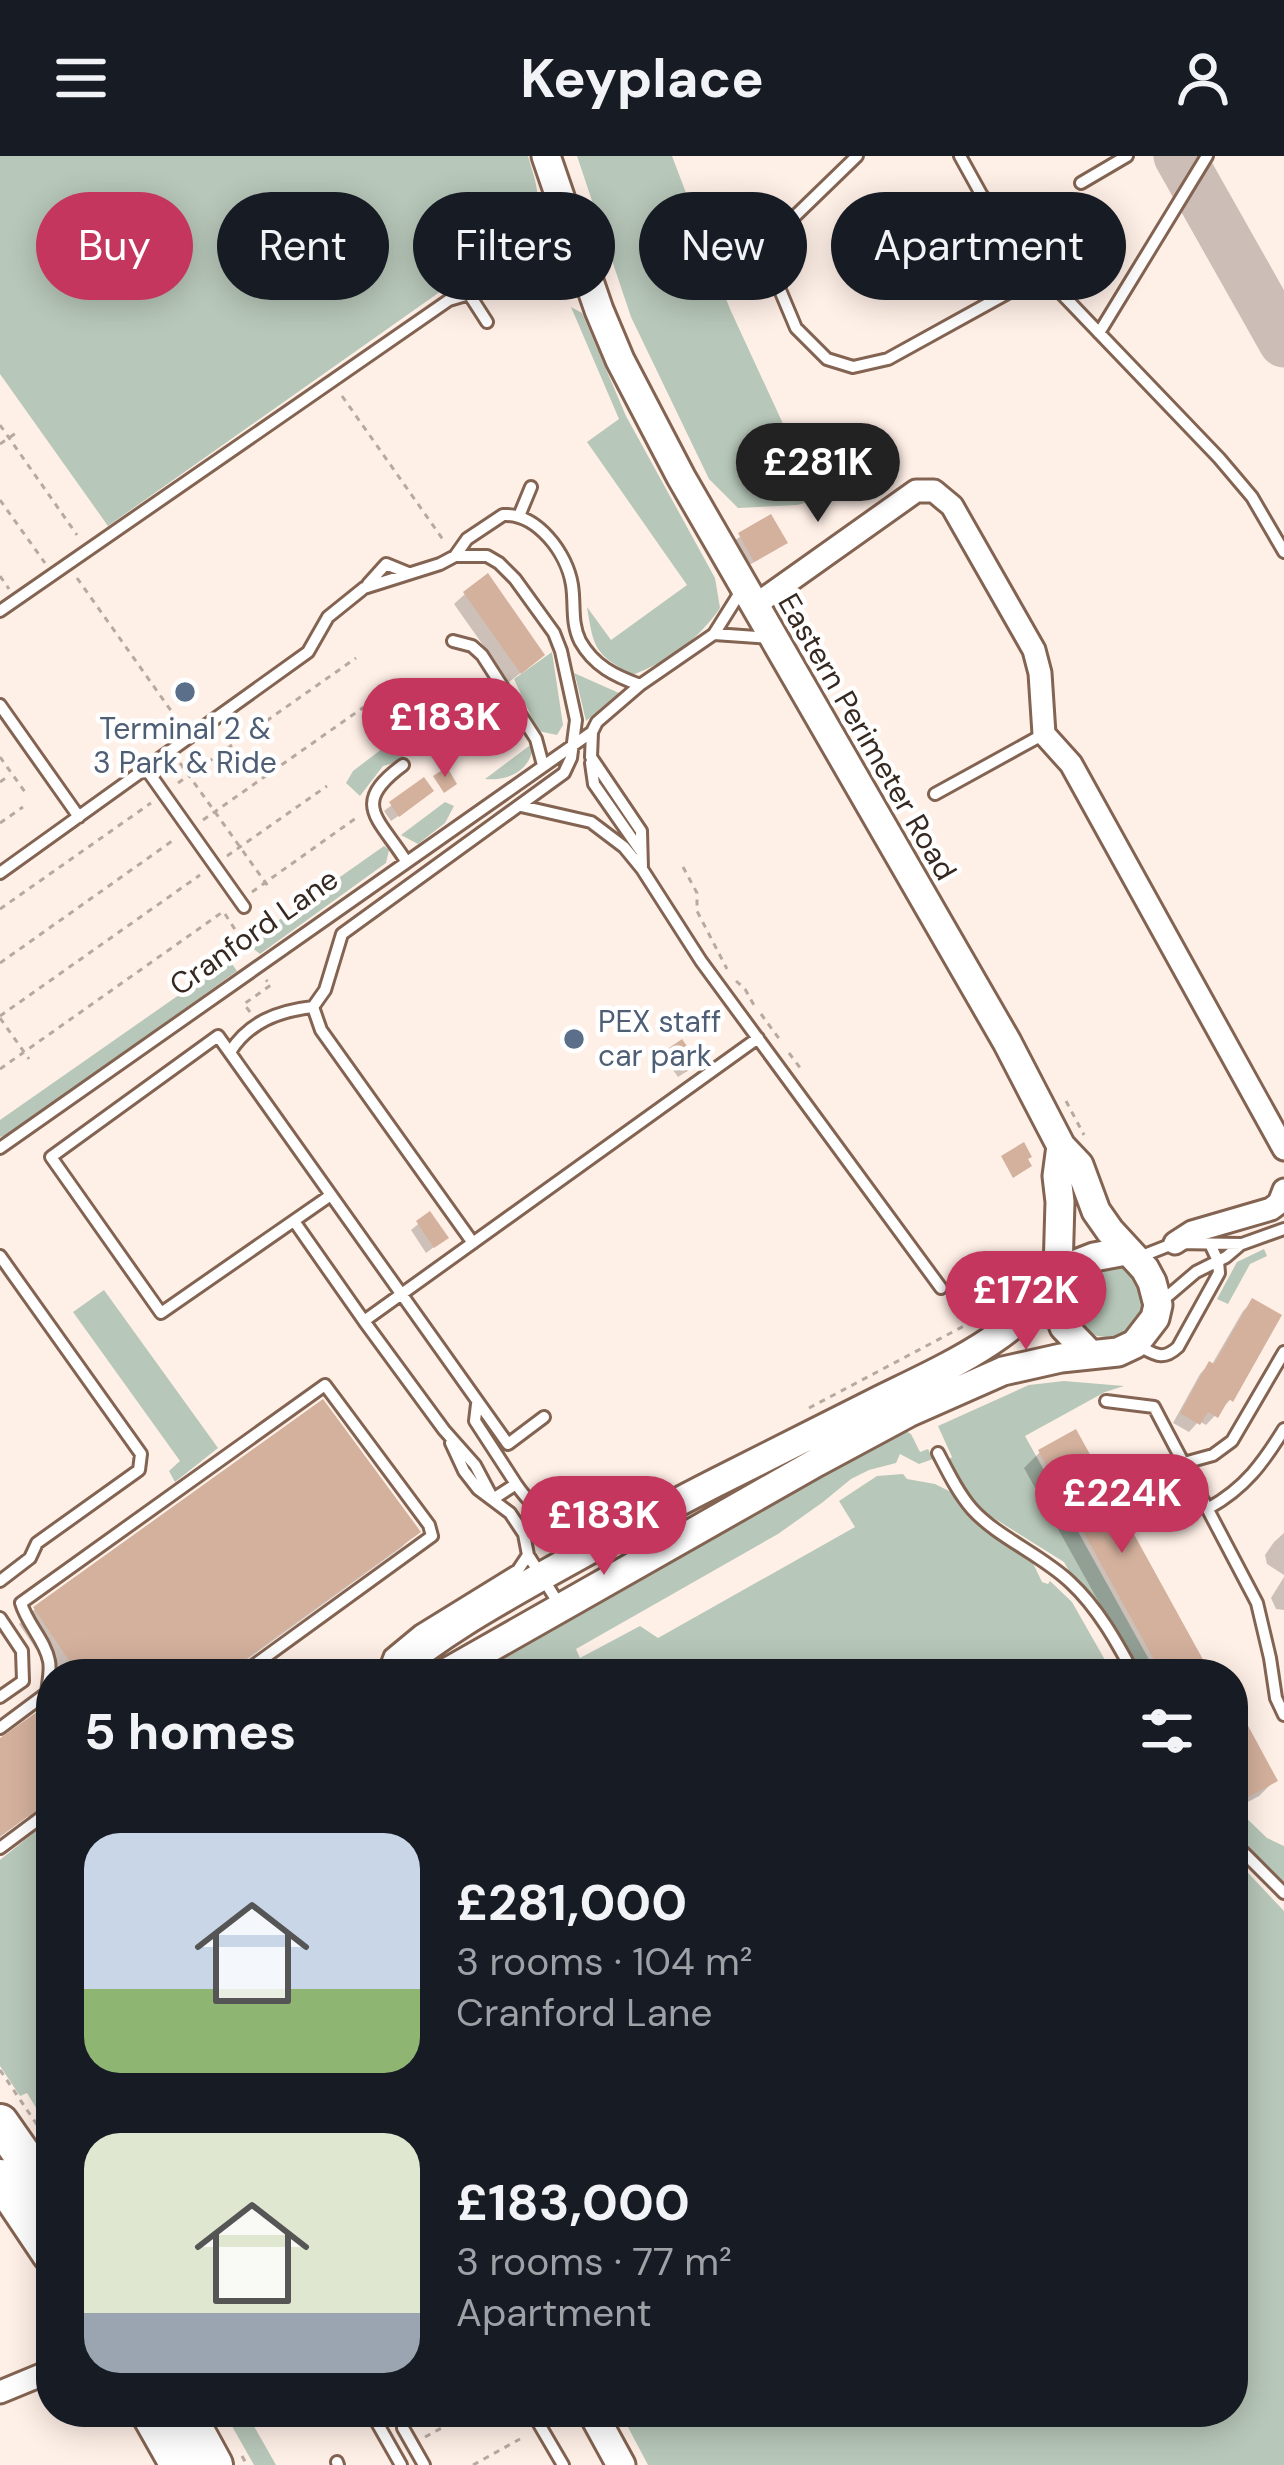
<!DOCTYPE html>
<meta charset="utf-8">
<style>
body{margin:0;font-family:"DM Sans",sans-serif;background:#20242c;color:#f1f3f6;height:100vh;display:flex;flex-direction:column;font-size:45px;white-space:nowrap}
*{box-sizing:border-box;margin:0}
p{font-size:39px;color:#9ea1a6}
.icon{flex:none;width:66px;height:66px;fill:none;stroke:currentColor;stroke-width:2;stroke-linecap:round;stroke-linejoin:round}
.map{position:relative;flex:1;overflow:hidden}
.drawer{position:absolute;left:36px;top:1503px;width:1212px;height:768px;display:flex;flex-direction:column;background:#171b24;border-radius:48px;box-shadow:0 6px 30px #0003}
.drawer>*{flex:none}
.top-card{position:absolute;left:36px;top:36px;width:1212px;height:108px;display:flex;gap:24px}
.price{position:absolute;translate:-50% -102px;padding:0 27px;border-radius:42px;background:#c4365e;color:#fff;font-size:39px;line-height:78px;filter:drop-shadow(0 3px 6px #0008)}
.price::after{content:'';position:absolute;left:50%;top:72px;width:36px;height:27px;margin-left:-18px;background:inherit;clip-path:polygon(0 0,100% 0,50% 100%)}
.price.current{background:#222;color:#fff}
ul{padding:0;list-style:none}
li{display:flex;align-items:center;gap:36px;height:300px;padding:0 48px}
li span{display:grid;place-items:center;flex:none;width:336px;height:240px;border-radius:36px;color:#555}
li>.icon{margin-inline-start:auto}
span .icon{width:144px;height:144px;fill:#fffc;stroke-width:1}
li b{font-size:51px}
h2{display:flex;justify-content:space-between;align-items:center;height:144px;padding:0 48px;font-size:51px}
.pill{padding:0 42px;border-radius:54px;background:#171b24;box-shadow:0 6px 30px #0003;font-size:42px;line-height:108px}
.pill.current{background:#c4365e;color:#fff}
header{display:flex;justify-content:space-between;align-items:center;height:156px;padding:0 48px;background:#171b24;font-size:54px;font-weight:700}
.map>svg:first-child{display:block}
.green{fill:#b7c7b9}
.shadow{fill:#0003}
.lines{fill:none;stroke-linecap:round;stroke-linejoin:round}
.taxiway{stroke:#ccbeb6;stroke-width:51}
.building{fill:#d4b19d}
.lane-casing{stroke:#836351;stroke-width:16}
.street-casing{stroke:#836351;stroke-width:27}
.secondary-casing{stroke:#836351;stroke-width:33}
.highway-casing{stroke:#836351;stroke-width:42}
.path{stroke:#b7a9a0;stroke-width:3;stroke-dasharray:6 6;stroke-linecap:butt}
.lane{stroke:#fff;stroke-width:10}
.street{stroke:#fff;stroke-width:21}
.secondary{stroke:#fff;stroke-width:27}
.highway{stroke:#fff;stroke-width:36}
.service-dot{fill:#5c6f8a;stroke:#fff;stroke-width:4.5}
.labels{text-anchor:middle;stroke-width:9;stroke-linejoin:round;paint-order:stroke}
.service-label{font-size:30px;fill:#4e5e75;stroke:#fff}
.street-label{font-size:30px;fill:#362921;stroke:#fff}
</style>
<header><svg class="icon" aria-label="menu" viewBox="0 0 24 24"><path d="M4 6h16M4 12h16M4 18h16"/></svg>Keyplace<svg class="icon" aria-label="person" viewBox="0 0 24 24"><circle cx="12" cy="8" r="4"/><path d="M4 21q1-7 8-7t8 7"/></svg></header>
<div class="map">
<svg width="1284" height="2309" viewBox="0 0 1284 2309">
<rect width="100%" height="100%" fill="#fff0e7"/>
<path class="green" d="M0,0H528C533,18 542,39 535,57L478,109L108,370L0,218Z
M577,0H672L730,153L808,322L872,328L797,349L738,352L709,323L631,161Z
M571,151L582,157L626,260L715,422L720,452C699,483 667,506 632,519C595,497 594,494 587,451L611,484L687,429L587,286L619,263Z
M552,496L563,569L557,579L538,575L514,523Z
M574,517L619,537L586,565L576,523Z
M391,586L406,593L402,605L383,610L360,640L346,627L353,615Z
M529,590L533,593C528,616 507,625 485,623Z
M445,646L454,650L445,667L418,688L401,679Z
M384,690L389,694L386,707L260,798L246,787Z
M229,804L237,815L10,978L0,981V964Z
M1264,1093L1267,1100L1250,1108L1228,1148L1217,1143L1237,1106Z
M1069 1144a37 37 0 1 1 74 0a37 37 0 1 1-74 0Z
M104,1134L218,1292L175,1326L169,1315L180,1305L73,1156Z
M1064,1225L1124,1230L1105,1236L1025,1280L1157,1518H1127L1064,1406L976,1351L948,1304L952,1301L938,1270L1029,1229Z
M902,1273L911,1278L920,1296L928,1293L933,1303L919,1308L900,1298L896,1307L869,1314L851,1323L823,1346L778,1378L576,1493L580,1502L640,1470L658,1482L855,1371L839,1345L877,1320L903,1318L907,1323L935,1328L953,1337L982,1370L1028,1397L1042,1426L1048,1428L1050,1425L1072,1446L1113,1518H475L488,1507Z
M1233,1656H1240L1267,1682L1284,1690V1738L1233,1684Z
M51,1663V1976L27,1937L20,1940L0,1910V1704Z
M1233,1701L1284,1755V2309H648L620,2256H1233Z
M224,2256H246L276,2309H254Z"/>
<path class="shadow" d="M813,282L871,307L860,318L801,317L802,293Z
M770,362L777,393L746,411L732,386Z
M465,438L531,509L509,526L454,448Z
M462,570L478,577L462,588L455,577Z
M423,625L424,642L391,665L384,655Z
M671,894L689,914L678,921L664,901Z
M429,1059L438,1088L426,1097L411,1074Z
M1252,1146L1230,1244L1206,1269L1199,1265L1189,1276L1173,1267L1200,1218L1209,1208L1211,1210L1243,1155Z
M1075,1277L1208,1518H1139L1024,1312L1039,1297Z
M417,1375L402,1391L227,1518H53L19,1468L35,1453Z
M1284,1377V1419L1267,1408L1265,1399L1274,1386Z
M1284,1421V1454L1276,1453L1271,1442Z
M51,1549V1648L36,1659L27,1661L0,1681V1586Z
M1233,1549L1275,1624L1259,1640L1233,1654Z"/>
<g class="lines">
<path class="taxiway" d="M1179,0L1284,186"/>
</g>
<path class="building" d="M812,279H874V308L812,307Z
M771,358L788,387L754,406L738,377Z
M488,417L545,499L521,518L463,436Z
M479,555L489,570L470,583L460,568Z
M447,611L457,628L444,637L433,620Z
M424,621L434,635L399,661L389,646Z
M682,883L699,907L686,916L669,892Z
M1024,986L1032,1001L1028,1003L1032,1010L1013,1022L1001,1000Z
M430,1055L449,1082L434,1092L416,1065Z
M1252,1142L1282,1159L1233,1246L1229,1243L1218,1262L1208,1256L1200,1269L1180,1257L1209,1205L1214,1208Z
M323,1243L421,1376L236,1510L230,1518H78L33,1451Z
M1076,1273L1211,1518H1162L1038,1294Z
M1233,1542L1278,1625L1233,1649Z
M51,1546V1644L0,1680V1582Z"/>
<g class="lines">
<defs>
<path id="lane" d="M857,0L790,65L776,99L780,134L796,172L827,203L853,211L888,203L1042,118L1095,53
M960,0L981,38L1014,88L1219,302L1252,341L1284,396
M1081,27L1127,0
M469,138L477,120L520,88L543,86L571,72
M469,138L487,166
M1099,177L1207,0
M519,360L531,331
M455,400L467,383L503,359C537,357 567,397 572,429C575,448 571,467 580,485C594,510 615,520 640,529
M368,428L386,408L408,417
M0,455L449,144L469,138
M714,478L741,435
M453,485L472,490L482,499L536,583L543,609
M0,549L79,661
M591,607L594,628L640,694
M403,609C350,648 378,661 406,705
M147,614L244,751
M935,638L1044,578
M521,650L591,666L624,691L642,713L701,805L941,1132
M642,713L641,675L591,601L592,576L597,566L640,529L714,478L771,482
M0,717L308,496L328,461L364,432L440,408L455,400H487L499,407L515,423L554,477L561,495L576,564L571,602L564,617L342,778L325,834L313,851C278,855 249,866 230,896
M313,851L321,874L473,1087
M0,992L592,576
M331,1039L161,1157L51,1001L218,880L508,1288L544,1261
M294,1065L364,1165L444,1274L475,1309L493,1343
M0,1100L141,1298L139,1314L37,1387L30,1402L0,1425
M1137,1102L1175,1087L1242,1088L1284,1073
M1162,1145L1196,1116L1226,1101L1239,1090
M364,1165L758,882
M1139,1190C1156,1199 1163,1205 1178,1191L1219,1117L1218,1105L1211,1090
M1106,1245L1154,1251L1257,1447L1270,1502L1276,1542L1284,1559
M477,1248L475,1265L516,1328
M451,1287L464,1315L478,1333L510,1357L524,1378L528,1399L559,1448
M938,1297C948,1316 958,1337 972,1353C997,1381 1042,1399 1070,1426C1098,1452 1116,1485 1134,1518
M1184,1307L1213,1299L1232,1285L1284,1196
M493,1343L516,1328C541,1365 564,1369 606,1376
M1209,1352C1245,1332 1263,1307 1284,1273
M0,1462L22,1495L23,1525L0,1541
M384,1515L390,1499L419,1475L518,1414L528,1399
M0,1572L47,1537C48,1527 51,1514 49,1505C45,1484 27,1468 21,1447L325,1229L429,1369L432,1380L242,1518
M1233,1686L1284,1737
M0,1692L51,1654
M371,2256L401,2309
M406,2256L403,2272L424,2309
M532,2256L563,2309
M337,2306L338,2309"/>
<path id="street" d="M754,450L916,335H934L952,350L1034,494L1040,517L1044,578L1071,608L1284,993
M1175,1087L1192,1076L1271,1053L1279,1047L1284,1034
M0,2236L51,2215"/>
<path id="secondary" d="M1058,1115L1060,1046L1057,1020L1061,990
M1050,1131L1064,1171L1090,1198
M392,1518C439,1478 491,1449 544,1419C605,1385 667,1351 729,1320C778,1295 827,1271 876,1246C936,1216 1027,1179 1058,1115L1094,1101L1126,1095
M444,1518L817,1306L908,1257L1003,1215L1061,1202L1118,1196L1135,1188L1155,1162L1158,1149L1152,1126L1145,1113L1110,1075L1096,1055L1079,1009L1061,990L1007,886L681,321L620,204L599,154L546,0
M592,2256L621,2309"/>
<path id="highway" d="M0,1967L51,2040
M0,2022L51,2098
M149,2256L179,2309
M185,2256L214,2309"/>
</defs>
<use href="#lane" class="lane-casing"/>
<use href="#street" class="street-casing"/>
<use href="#secondary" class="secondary-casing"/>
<use href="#highway" class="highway-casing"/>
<path class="path" d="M342,240L444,385
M0,269L77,379
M0,288L16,277
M0,344L45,407
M0,420L9,433
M77,422L179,566
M0,601L25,636
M180,607L270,733
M0,626L10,619
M178,627L356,502
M203,664L364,551
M0,667L23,651
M227,700L327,630
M683,711L697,737V755L727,813
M252,736L356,662
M0,753L151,647
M225,758L249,795
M0,807L175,683
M736,825L745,833L755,851
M250,856L244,848L271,829L266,824
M761,858L780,884
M0,860L200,719
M0,862L29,903
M789,897L801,913
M0,913L224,755
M1066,945L1084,979
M809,1252L981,1161
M0,1914L46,1982
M114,2256L121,2265
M425,2281L471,2256
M242,2300L247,2309
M473,2309L520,2283"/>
<use href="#lane" class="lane"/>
<use href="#street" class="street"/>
<use href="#secondary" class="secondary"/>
<use href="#highway" class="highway"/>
</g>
<g class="service-dot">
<circle cx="185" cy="536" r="12"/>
<circle cx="574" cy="883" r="12"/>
</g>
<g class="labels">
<g class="service-label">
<text x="185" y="583">Terminal 2 &amp;<tspan x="185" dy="34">3 Park &amp; Ride</tspan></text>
<text x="598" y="876" text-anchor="start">PEX staff<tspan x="598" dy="34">car park</tspan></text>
</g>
<g class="street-label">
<text transform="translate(867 581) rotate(60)" y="10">Eastern Perimeter Road</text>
<text transform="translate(254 776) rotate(-35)" y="10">Cranford Lane</text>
</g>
</g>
</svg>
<b class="price current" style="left:818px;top:369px">£281K</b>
<b class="price" style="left:445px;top:624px">£183K</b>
<b class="price" style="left:1026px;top:1197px">£172K</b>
<b class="price" style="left:1122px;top:1400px">£224K</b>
<b class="price" style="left:604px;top:1422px">£183K</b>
<div class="top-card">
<a class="pill current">Buy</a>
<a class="pill">Rent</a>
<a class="pill">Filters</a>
<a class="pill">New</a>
<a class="pill">Apartment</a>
</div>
<section class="drawer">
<h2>5 homes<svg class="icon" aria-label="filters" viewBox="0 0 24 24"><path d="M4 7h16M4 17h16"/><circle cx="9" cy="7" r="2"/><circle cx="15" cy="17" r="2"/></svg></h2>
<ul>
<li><span style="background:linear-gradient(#c9d6e8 65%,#8fb573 0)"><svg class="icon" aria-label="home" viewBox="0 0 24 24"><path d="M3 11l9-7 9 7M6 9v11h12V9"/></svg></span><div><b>£281,000</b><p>3 rooms · 104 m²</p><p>Cranford Lane</p></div></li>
<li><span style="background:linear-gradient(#dfe7d0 75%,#9aa5b1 0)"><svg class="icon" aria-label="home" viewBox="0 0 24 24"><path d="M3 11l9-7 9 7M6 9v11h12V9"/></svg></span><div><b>£183,000</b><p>3 rooms · 77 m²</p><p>Apartment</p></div></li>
</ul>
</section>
</div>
